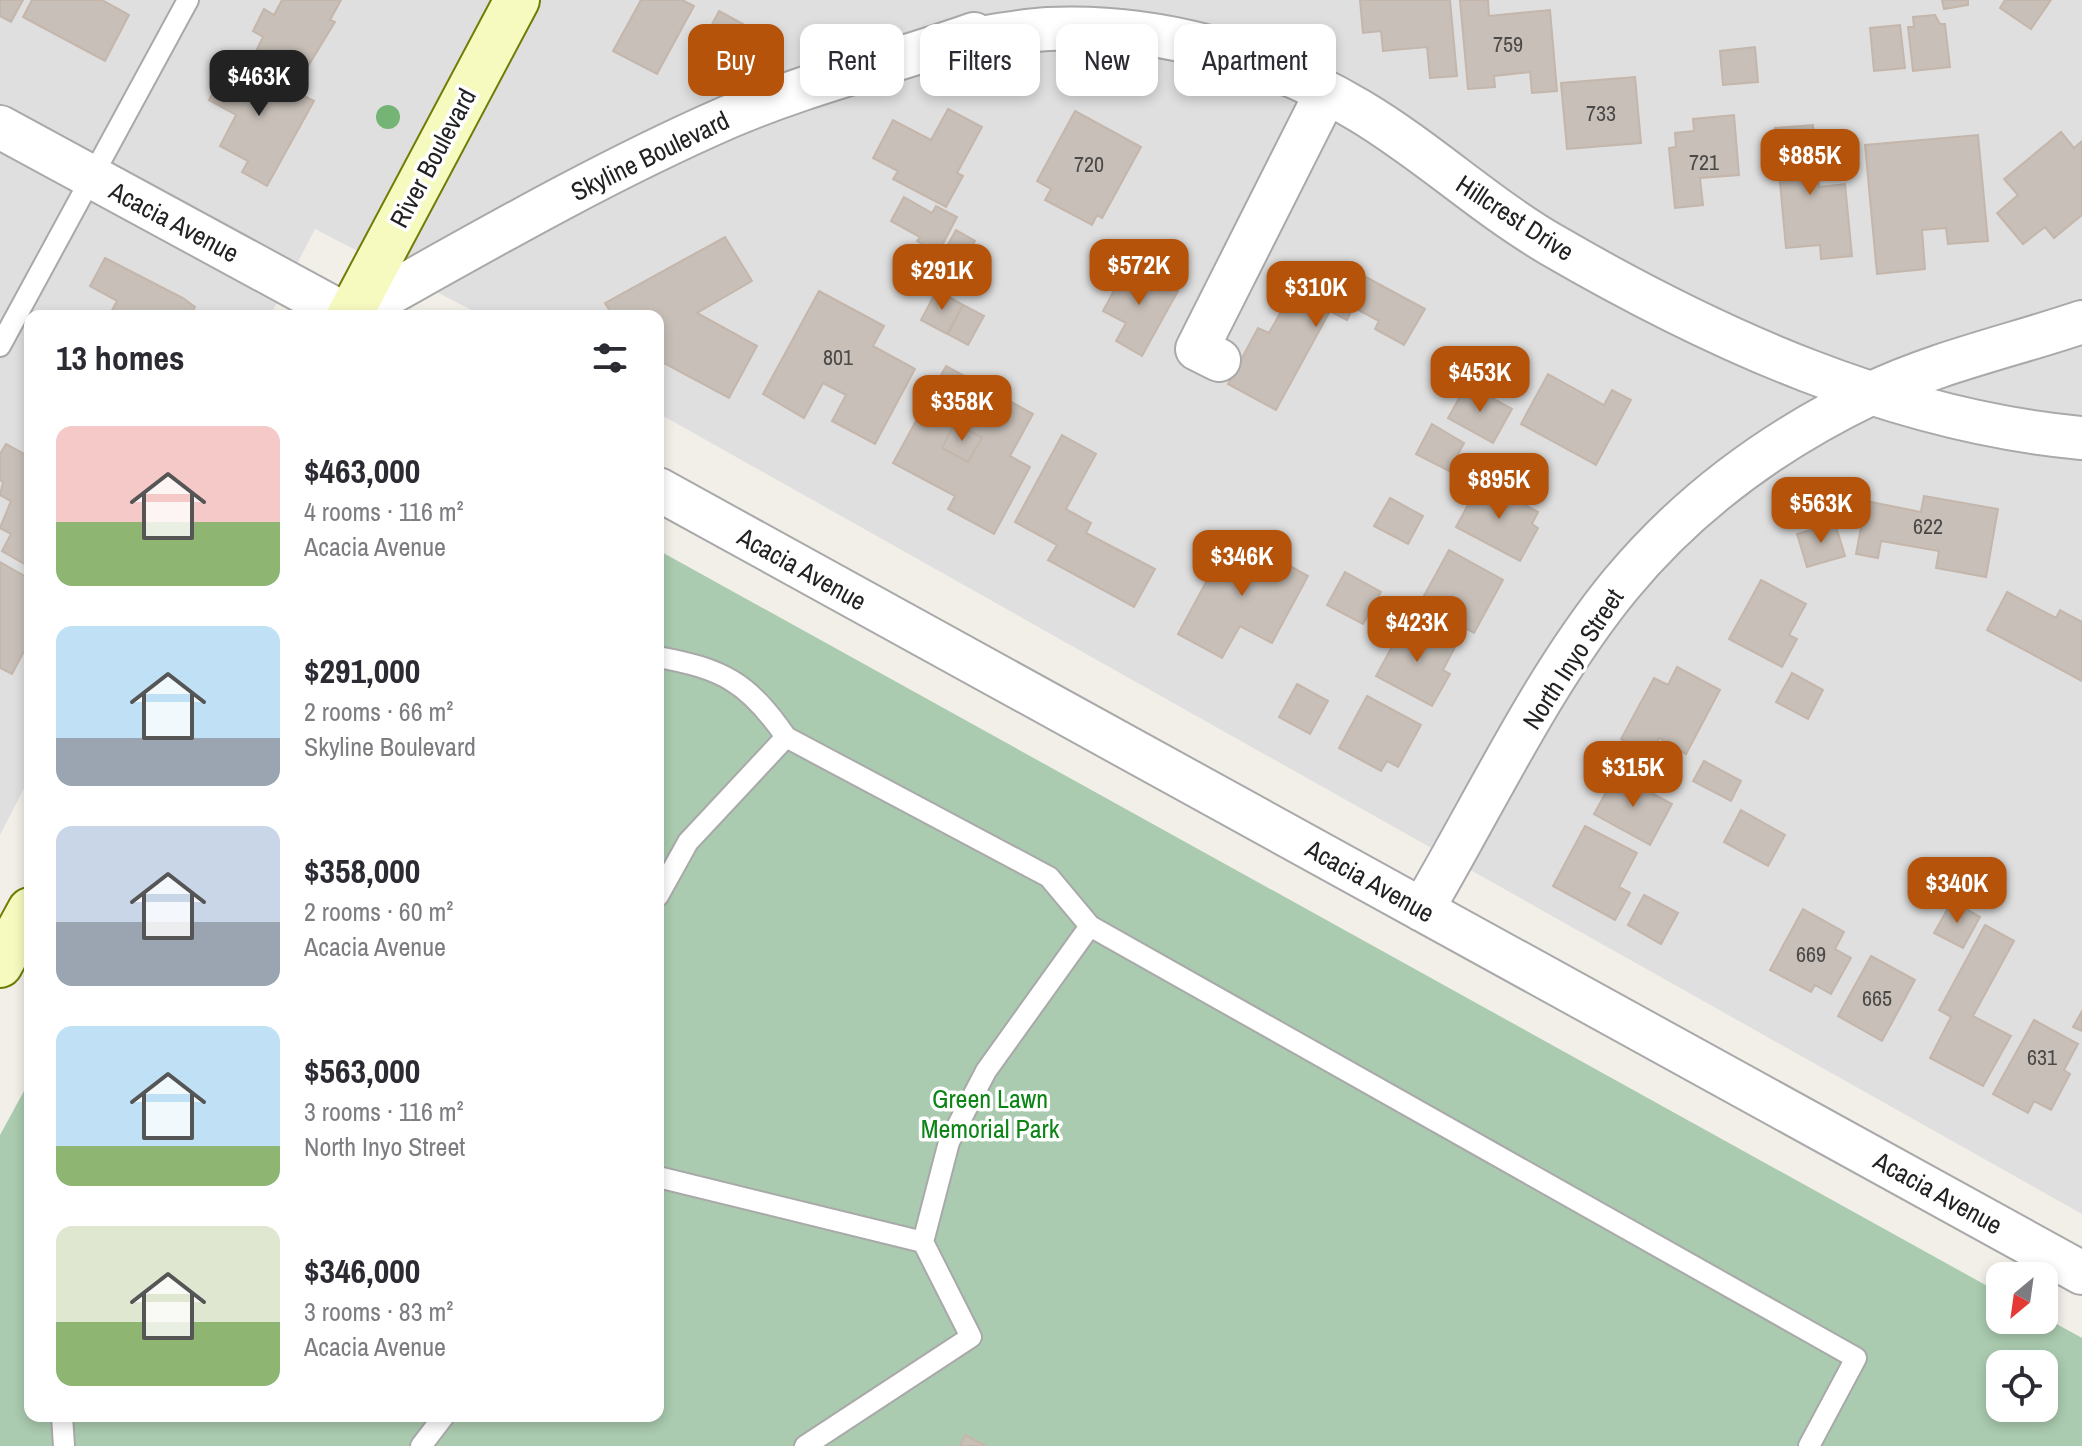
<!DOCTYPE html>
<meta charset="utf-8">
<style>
body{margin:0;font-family:"Archivo Narrow",sans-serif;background:#f2f2f3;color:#2b2b33;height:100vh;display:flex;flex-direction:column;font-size:30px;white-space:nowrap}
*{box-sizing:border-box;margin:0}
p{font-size:26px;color:#7c7c81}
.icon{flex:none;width:44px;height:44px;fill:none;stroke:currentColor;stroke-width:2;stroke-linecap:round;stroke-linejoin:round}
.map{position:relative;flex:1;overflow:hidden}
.drawer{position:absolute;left:24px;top:310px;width:640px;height:1112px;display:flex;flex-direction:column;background:#fff;border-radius:16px;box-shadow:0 4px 12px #0003}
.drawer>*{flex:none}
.guide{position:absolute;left:688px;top:24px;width:760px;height:72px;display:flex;gap:16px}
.needle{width:52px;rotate:209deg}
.buttons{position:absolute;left:1986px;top:1262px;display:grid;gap:16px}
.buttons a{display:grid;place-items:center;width:72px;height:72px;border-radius:16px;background:#fff;box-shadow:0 4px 12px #0003;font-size:40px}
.price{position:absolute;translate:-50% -68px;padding:0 18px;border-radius:16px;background:#b45309;color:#fff;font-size:26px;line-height:52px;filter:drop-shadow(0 2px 4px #0008)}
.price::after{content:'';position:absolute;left:50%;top:48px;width:24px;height:18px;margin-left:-12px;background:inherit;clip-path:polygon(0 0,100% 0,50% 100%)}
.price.on{background:#222;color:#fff}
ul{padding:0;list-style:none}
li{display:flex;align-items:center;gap:24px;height:200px;padding:0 32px}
li span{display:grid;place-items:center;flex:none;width:224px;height:160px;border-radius:16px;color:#555}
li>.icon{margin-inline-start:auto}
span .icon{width:96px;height:96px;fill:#fffc;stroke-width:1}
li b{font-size:34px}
h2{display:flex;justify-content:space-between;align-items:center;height:96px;padding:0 32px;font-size:34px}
.chip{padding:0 28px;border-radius:16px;background:#fff;box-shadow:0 4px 12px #0003;font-size:28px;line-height:72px}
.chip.on{background:#b45309;color:#fff}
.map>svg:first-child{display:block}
.residential{fill:#e0dfdf}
.cemetery{fill:#aacbaf;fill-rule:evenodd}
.building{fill:#c7bfb8;stroke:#c4b6ab;stroke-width:2;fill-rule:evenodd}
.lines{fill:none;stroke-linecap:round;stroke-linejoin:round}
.service-casing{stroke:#a9a9a9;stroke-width:24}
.minor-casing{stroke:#a9a9a9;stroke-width:46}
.secondary-casing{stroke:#707d05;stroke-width:48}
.service{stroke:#fff;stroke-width:20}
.minor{stroke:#fff;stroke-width:42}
.secondary{stroke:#f7fabf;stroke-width:44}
.tree{fill:#74b475}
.labels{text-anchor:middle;stroke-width:7;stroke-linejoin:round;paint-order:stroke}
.number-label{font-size:22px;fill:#4b4948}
.street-label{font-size:26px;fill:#222;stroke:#fff}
.park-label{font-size:26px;fill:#0c8416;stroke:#fff}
</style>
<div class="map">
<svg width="2082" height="1446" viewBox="0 0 2082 1446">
<rect width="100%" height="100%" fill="#f2efe9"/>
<path class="residential" d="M0,0H2082V1214L658,413V316H483L315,229L270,316H30V777L0,835Z"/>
<path class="cemetery" d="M658,550L2000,1293V1320H2044V1317L2082,1338V1446H0V1135L30,1080V1416H658ZM2000,1364H2044V1408H2000Z"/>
<path class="building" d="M0,0H23L11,22L0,16Z
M32,0H102L129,15L105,61L23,17Z
M282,0H341L330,20L335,22L299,81L253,57L263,37L253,31L264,9L274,15Z
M641,0H682L694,6L657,74L613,51Z
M1360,0H1450L1457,76L1430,78L1427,47L1383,51L1381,31L1363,33Z
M1460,0H1488L1489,16L1550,10L1557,91L1532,93L1530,72L1494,76L1495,87L1468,89Z
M1942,0H1968V5L1944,9Z
M2005,0H2051L2031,29L2000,8Z
M719,11L752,29L734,61L702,43Z
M1935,15L1940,24H1945L1950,67L1913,71L1908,27H1914L1913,17Z
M1900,25L1905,68L1874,71L1870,28Z
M1755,47L1758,82L1723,85L1720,51Z
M231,58L314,101L267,186L242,172L248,161L220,146L236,115L209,100Z
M1635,77L1641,143L1567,149L1561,83Z
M948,109L982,127L957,173L963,176L946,207L893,179L898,171L873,158L893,120L931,140Z
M1075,111L1141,147L1102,218L1097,215L1092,225L1045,200L1051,189L1037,181Z
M1734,115L1739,175L1700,178L1703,205L1675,208L1669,148L1676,147L1675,133L1694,131L1693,119Z
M1813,125L1819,187L1845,184L1852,256L1821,259L1820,245L1786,248L1775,128Z
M2061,132L2074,148L2082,141V215L2054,238L2045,227L2023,244L1997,213L2018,195L2004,179Z
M1978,135L1988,241L1948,244L1946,228L1922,230L1925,269L1877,274L1865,145Z
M904,197L932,213L936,206L957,217L938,253L917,241L920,237L891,221Z
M956,230L975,241L962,266L942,255Z
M725,237L752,281L697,313L757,346L729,398L658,360V316H613L605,303Z
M105,258L183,298L195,307L190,316H109L117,301L90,286Z
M1128,264L1178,291L1142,356L1116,341L1126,323L1103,311Z
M1307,265L1347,286L1355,271L1425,309L1404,345L1375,329L1379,321L1353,307L1347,320L1330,311L1276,410L1228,384L1258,328L1269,333Z
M937,290L963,305L947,334L921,320Z
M819,291L884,326L873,346L915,369L875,444L832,421L846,395L823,383L804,418L763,394Z
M963,305L984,316L968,345L948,334Z
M946,366L1033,414L1010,456L1030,467L994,534L948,509L955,496L893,463ZM955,423L982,438L968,462L942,448Z
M1548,374L1604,405L1612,390L1631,400L1596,465L1521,424Z
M1467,384L1512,409L1493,443L1448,418Z
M955,423L982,438L968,462L942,448Z
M1432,424L1464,443L1449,471L1416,454Z
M1062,435L1096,454L1066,509L1091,523L1086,533L1155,569L1134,607L1048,560L1057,545L1015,522Z
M6,444L30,457V567L2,551L11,534L0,528L11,501L0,495L3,482L0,480V454Z
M1481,481L1538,512L1532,524L1538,528L1520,561L1456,527Z
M1924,496L1998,509L1986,577L1936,568L1939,551L1881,541L1878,558L1856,554L1866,501L1921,512Z
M1390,498L1423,516L1408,544L1374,526Z
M1835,523L1845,556L1807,567L1797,534Z
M1232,534L1308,576L1272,643L1240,626L1222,658L1178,634Z
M1449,550L1503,580L1474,633L1420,603Z
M0,562L30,579V640L12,674L0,668Z
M1345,572L1381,592L1363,624L1327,605Z
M1761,580L1806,604L1789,635L1797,639L1782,667L1729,639Z
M2007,592L2056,618L2060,610L2082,622V681L1987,630Z
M1406,621L1455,647L1443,670L1450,674L1432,706L1376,676Z
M1677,667L1720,690L1686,754L1659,738L1650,755L1621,739L1654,678L1668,685Z
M1792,673L1823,690L1808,719L1776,702Z
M1297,684L1328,701L1310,734L1279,717Z
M1367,696L1421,725L1398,767L1387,761L1381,771L1339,748Z
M1704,761L1741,781L1731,801L1693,781Z
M1616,774L1672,804L1650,845L1594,814Z
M1741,810L1785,835L1768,866L1724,842Z
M1585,826L1637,853L1619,887L1630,893L1615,920L1553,886Z
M1644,895L1678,913L1661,944L1628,925Z
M1952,901L1980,917L1963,948L1934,933Z
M1803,909L1844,932L1835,949L1851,958L1831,994L1815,985L1811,992L1770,970Z
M1985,925L2014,941L1973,1016L2011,1036L1983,1086L1930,1058L1951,1017L1939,1010Z
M1871,956L1915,980L1882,1041L1838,1016Z
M2082,1011V1031L2073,1027Z
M2034,1020L2078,1044L2064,1070L2070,1074L2051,1110L2034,1101L2028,1113L1993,1094Z
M965,1435L986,1446H960Z"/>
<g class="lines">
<defs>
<path id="service" d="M0,346L188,0
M658,657C723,669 748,682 786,737L1049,877L1090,926L1856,1358L1809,1446
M658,896L688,842L786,737
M658,1177L923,1242
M62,1416L64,1446
M421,1446L444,1416
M805,1446L971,1337L923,1242L949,1142L986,1071L1090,926"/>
<path id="minor" d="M950,43C982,38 1015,31 1048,29C1157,24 1267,55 1360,111C1427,151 1485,206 1552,245C1714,339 1894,421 2082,438
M0,127L348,316
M349,316C473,247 596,175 726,118C807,83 892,63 974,34
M1219,360L1197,349L1326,93
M658,489L2082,1273
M1422,910C1484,805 1544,677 1621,584C1689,502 1774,440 1870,394C1937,362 2011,346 2082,322"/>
<path id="secondary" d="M349,316L517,0
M0,965L30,910"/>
</defs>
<use href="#service" class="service-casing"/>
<use href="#minor" class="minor-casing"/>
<use href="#secondary" class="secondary-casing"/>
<use href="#service" class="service"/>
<use href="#minor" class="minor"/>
<use href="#secondary" class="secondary"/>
</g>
<circle class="tree" cx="388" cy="117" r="12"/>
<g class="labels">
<g class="number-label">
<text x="1508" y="52">759</text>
<text x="1601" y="121">733</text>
<text x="1704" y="170">721</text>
<text x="1089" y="172">720</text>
<text x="838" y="365">801</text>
<text x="1928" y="534">622</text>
<text x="1811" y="962">669</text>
<text x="1877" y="1006">665</text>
<text x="2042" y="1065">631</text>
</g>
<g class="street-label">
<text transform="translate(650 156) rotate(-26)" y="9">Skyline Boulevard</text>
<text transform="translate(433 158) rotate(-62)" y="9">River Boulevard</text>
<text transform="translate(1515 218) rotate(33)" y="9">Hillcrest Drive</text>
<text transform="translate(174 222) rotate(28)" y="9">Acacia Avenue</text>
<text transform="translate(802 569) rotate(29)" y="9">Acacia Avenue</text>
<text transform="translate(1573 659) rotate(-57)" y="9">North Inyo Street</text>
<text transform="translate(1370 881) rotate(29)" y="9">Acacia Avenue</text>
<text transform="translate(1938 1193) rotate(29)" y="9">Acacia Avenue</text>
</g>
<g class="park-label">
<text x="990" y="1108">Green Lawn<tspan x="990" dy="30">Memorial Park</tspan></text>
</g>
</g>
</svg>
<div class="buttons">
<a><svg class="needle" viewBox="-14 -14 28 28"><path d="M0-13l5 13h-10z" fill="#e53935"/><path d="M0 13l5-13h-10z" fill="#7c7c81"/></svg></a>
<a><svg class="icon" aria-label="locate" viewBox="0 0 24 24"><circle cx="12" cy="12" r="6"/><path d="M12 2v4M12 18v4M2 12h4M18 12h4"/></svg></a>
</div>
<b class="price on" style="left:259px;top:118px">$463K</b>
<b class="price" style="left:1810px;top:197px">$885K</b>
<b class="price" style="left:1139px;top:307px">$572K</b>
<b class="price" style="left:942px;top:312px">$291K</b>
<b class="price" style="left:1316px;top:329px">$310K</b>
<b class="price" style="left:1480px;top:414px">$453K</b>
<b class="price" style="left:962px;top:443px">$358K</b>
<b class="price" style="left:1499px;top:521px">$895K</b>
<b class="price" style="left:1821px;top:545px">$563K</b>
<b class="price" style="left:1242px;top:598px">$346K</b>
<b class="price" style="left:1417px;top:664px">$423K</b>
<b class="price" style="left:1633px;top:809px">$315K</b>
<b class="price" style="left:1957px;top:925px">$340K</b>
<div class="guide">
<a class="chip on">Buy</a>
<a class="chip">Rent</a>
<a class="chip">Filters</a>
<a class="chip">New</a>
<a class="chip">Apartment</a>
</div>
<section class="drawer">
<h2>13 homes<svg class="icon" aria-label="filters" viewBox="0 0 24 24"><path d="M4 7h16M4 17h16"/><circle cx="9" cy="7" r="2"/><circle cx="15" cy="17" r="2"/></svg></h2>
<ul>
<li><span style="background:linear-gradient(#f6c9c9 60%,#8fb573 0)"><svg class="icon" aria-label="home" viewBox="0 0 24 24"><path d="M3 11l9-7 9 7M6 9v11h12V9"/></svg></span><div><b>$463,000</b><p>4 rooms · 116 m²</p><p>Acacia Avenue</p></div></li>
<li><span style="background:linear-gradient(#bfe0f5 70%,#9aa5b1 0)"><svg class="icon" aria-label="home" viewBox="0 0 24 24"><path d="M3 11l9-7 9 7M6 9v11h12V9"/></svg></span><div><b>$291,000</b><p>2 rooms · 66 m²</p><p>Skyline Boulevard</p></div></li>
<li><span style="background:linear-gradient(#c9d6e8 60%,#9aa5b1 0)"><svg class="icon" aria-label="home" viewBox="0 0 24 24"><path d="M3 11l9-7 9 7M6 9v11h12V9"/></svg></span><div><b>$358,000</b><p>2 rooms · 60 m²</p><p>Acacia Avenue</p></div></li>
<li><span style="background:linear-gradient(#bfe0f5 75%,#8fb573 0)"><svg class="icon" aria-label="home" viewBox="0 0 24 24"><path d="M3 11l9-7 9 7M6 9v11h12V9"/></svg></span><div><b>$563,000</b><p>3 rooms · 116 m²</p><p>North Inyo Street</p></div></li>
<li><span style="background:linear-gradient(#dfe7d0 60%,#8fb573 0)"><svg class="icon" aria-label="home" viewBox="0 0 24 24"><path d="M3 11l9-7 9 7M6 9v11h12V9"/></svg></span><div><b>$346,000</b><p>3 rooms · 83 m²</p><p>Acacia Avenue</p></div></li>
</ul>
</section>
</div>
